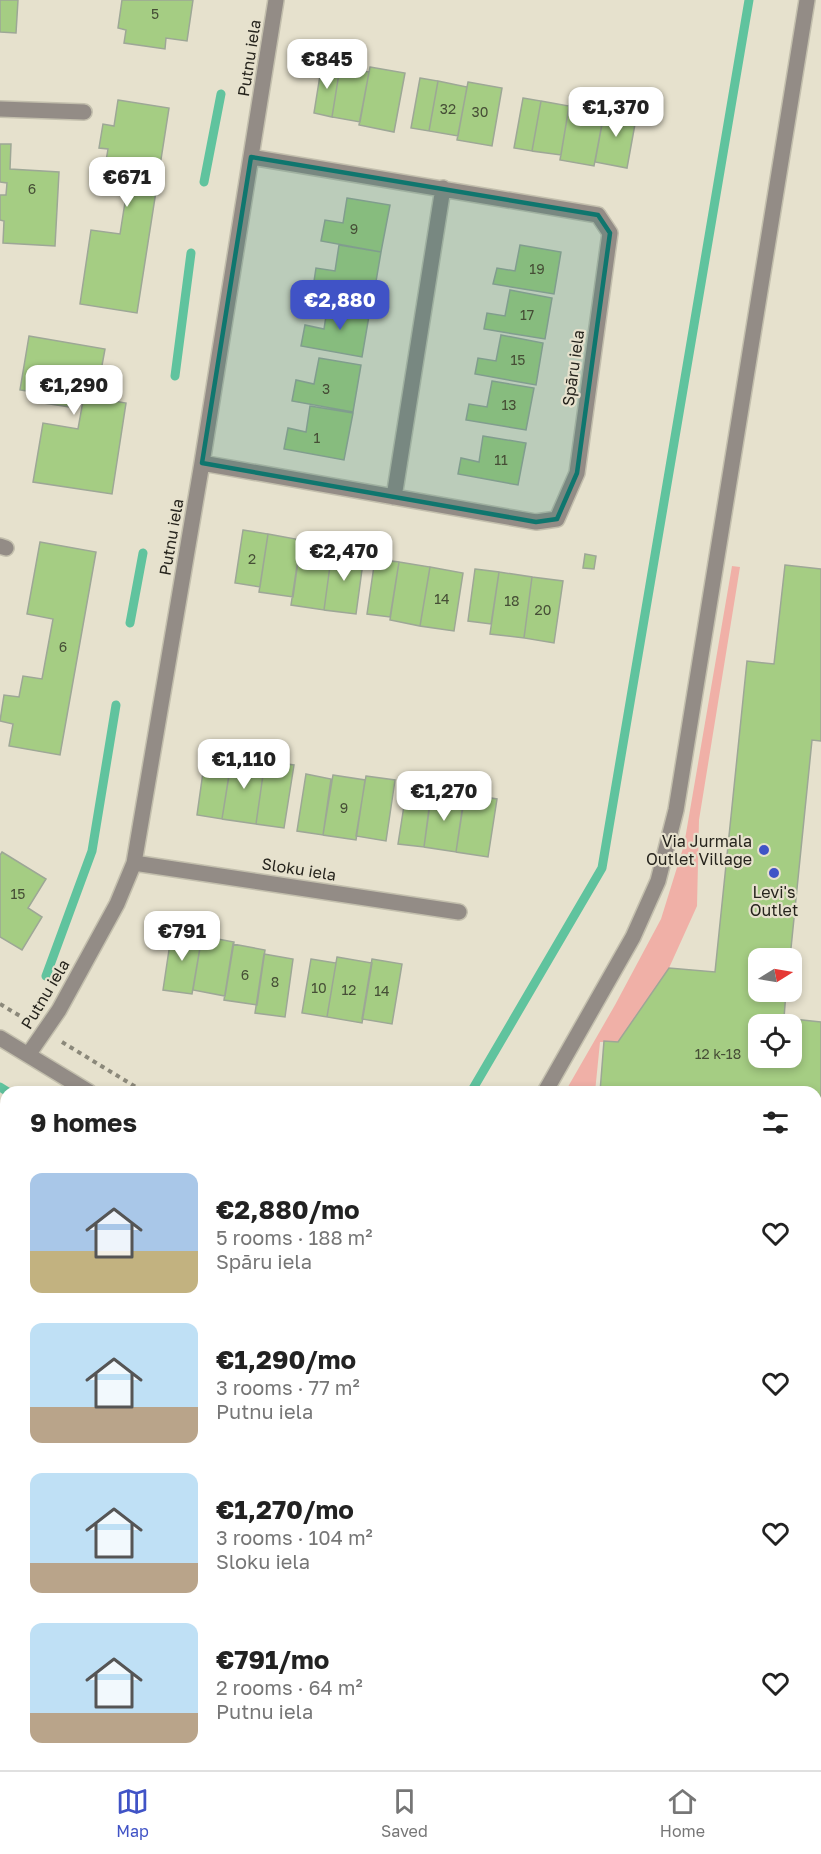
<!DOCTYPE html>
<meta charset="utf-8">
<style>
body{margin:0;font-family:"Golos Text",sans-serif;background:#f6f6f6;color:#222;height:100vh;display:flex;flex-direction:column;font-size:22px;white-space:nowrap}
*{box-sizing:border-box;margin:0}
p{font-size:20px;color:#767676}
.icon{flex:none;width:33px;height:33px;fill:none;stroke:currentColor;stroke-width:2;stroke-linecap:round;stroke-linejoin:round}
.map{position:relative;flex:1;overflow:hidden}
.drawer{position:absolute;left:0px;top:1086px;width:822px;height:684px;display:flex;flex-direction:column;background:#fff;border-radius:18px 18px 0 0;box-shadow:0 3px 9px #0003}
.drawer>*{flex:none}
.needle{width:39px;rotate:79deg}
.buttons{position:absolute;left:748px;top:948px;display:grid;gap:12px}
.buttons a{display:grid;place-items:center;width:54px;height:54px;border-radius:12px;background:#fff;box-shadow:0 3px 9px #0003;font-size:30px}
.price{position:absolute;translate:-50% -51px;padding:0 14px;border-radius:12px;background:#fff;color:#222;font-size:20px;line-height:39px;filter:drop-shadow(0 2px 3px #0008)}
.price::after{content:'';position:absolute;left:50%;top:36px;width:18px;height:14px;margin-left:-9px;background:inherit;clip-path:polygon(0 0,100% 0,50% 100%)}
.price.active{background:#4053c6;color:#fff}
ul{padding:0;list-style:none}
li{display:flex;align-items:center;gap:18px;height:150px;padding:0 30px}
li span{display:grid;place-items:center;flex:none;width:168px;height:120px;border-radius:12px;color:#555}
li>.icon{margin-inline-start:auto}
span .icon{width:72px;height:72px;fill:#fffc;stroke-width:1}
li b{font-size:26px}
h2{display:flex;justify-content:space-between;align-items:center;height:72px;padding:0 30px;font-size:26px}
.tabs{display:flex;justify-content:space-around;align-items:center;height:84px;border-top:2px solid #e0e0e0;background:#fff;font-size:16px;color:#767676}
.tabs a{display:grid;justify-items:center;gap:3px}
.tabs .active{color:#4053c6}
.map>svg:first-child{display:block}
.green{fill:#f0b0a7}
.lines{fill:none;stroke-linecap:round;stroke-linejoin:round}
.stream{stroke:#60c39e;stroke-width:9}
.building{fill:#a5cd83;stroke:#9da796;stroke-width:1.5;fill-rule:evenodd}
.minor-casing{stroke:#c3bfad;stroke-width:18}
.path{stroke:#8b887a;stroke-width:4;stroke-dasharray:4.5 4.5;stroke-linecap:butt}
.minor{stroke:#938c86;stroke-width:15}
.marked{fill:#0f766e;fill-opacity:0.2;stroke:#0f766e;stroke-width:4.5;stroke-linejoin:round}
.poi-dot{fill:#4053c6;stroke:#e6e1cd;stroke-width:2}
.labels{text-anchor:middle;stroke-width:4.5;stroke-linejoin:round;paint-order:stroke}
.number-label{font-size:14px;fill:#464e36}
.street-label{font-size:16px;fill:#26241d;stroke:#e6e1cd}
.poi-label{font-size:16px;fill:#26241d;stroke:#e6e1cd;text-anchor:end}
</style>
<div class="map">
<svg width="821" height="1770" viewBox="0 0 821 1770">
<rect width="100%" height="100%" fill="#e6e1cd"/>
<path class="green" d="M732,566L740,567L699,820L697,906L669,968L618,1042H600L595,1092H565L615,1005L661,919L684,845Z
M118,1764H160L158,1770H114Z
M405,1764H503L502,1770H404Z"/>
<g class="lines">
<path class="stream" d="M204,182L221,94
M175,376L191,253
M130,623L143,553
M46,976L92,851L116,705
M0,1087L8,1092
M471,1092L602,868L749,0
M7,1770L11,1764"/>
</g>
<path class="building" d="M0,0H18L16,33L0,32Z
M122,0H193L187,41L166,38L165,49L124,43L126,30L118,28Z
M322,63L340,67L332,117L314,113Z
M340,67L369,72L360,122L332,117Z
M370,67L405,73L394,132L359,125Z
M420,78L438,81L429,131L411,128Z
M438,81L467,87L458,136L429,131Z
M468,82L502,88L492,146L457,140Z
M523,98L541,101L532,151L514,148Z
M118,100L169,108L137,313L80,304L91,230L120,234L129,177L104,173L108,149L99,148L103,124L114,126Z
M541,101L569,106L561,155L532,151Z
M570,101L605,108L594,166L560,160Z
M605,108L637,113L627,168L595,162Z
M0,144H11L10,169L59,172L55,246L3,243L4,221L0,220V195H6L7,183L0,182Z
M347,198L390,205L381,252L321,241L325,220L343,223Z
M339,245L381,252L373,299L313,288L316,268L335,271Z
M520,245L561,252L554,294L493,284L497,268L515,271Z
M510,290L552,298L545,339L484,329L487,313L505,316Z
M328,303L370,310L362,357L301,346L305,325L324,329Z
M501,335L543,343L536,385L475,374L478,358L496,361Z
M29,336L105,349L96,398L126,403L112,494L33,482L43,423L78,429L83,401L70,399L69,407L44,403L45,394L20,390Z
M319,358L361,365L353,412L292,401L296,380L314,384Z
M492,381L534,388L526,430L466,420L469,404L487,407Z
M310,406L353,413L344,460L284,449L288,428L306,432Z
M483,436L526,443L518,485L458,474L461,458L479,462Z
M243,530L268,534L260,587L235,583Z
M268,534L301,540L293,597L259,592Z
M40,542L96,552L60,755L9,746L13,724L0,721L4,695L19,697L23,676L42,679L53,619L27,614Z
M300,546L332,551L324,610L291,605Z
M332,551L364,555L356,614L324,610Z
M585,554L596,556L594,569L583,568Z
M375,559L399,562L390,617L367,614Z
M399,562L430,567L420,626L390,620Z
M785,565L821,569V741L812,740L790,958H759V992H786L784,1018L821,1022V1163L816,1162V1092H600L604,1041L618,1042L669,968L715,972L747,661L774,664ZM759,1024H792V1058H759Z
M430,567L463,573L454,631L420,626Z
M475,569L499,572L491,624L468,621Z
M499,572L532,577L524,638L490,634Z
M532,577L563,581L554,643L524,638Z
M232,757L265,761L256,824L222,819Z
M205,758L231,762L222,819L197,815Z
M265,761L294,765L284,828L256,824Z
M306,774L331,779L323,835L297,831Z
M333,775L365,780L356,840L323,835Z
M366,776L395,780L386,841L356,836Z
M406,793L431,797L424,847L398,844Z
M431,793L464,797L456,852L424,847Z
M465,794L497,799L488,857L456,852Z
M2,852L46,879L28,908L42,917L22,950L0,937V855Z
M172,930L202,936L192,994L163,990Z
M202,936L234,942L225,996L193,990Z
M233,944L265,950L257,1005L224,1000Z
M264,954L293,959L285,1017L255,1013Z
M337,957L372,963L362,1023L327,1017Z
M311,959L336,963L327,1017L302,1013Z
M372,959L402,964L392,1024L362,1019Z
M6,1219V1281L0,1277V1224L2,1225Z
M816,1747H820L817,1770H602L603,1764H816Z
M820,1747L821,1770H817Z
M217,1764H370L369,1770H214Z
M508,1764H545L544,1770H507Z"/>
<g class="lines">
<defs>
<path id="minor" d="M0,109L84,112
M202,463L536,522L557,519L577,473L610,233L598,215L251,157
M394,497L443,188
M0,546L6,548
M134,863L459,912
M0,1038L89,1092
M28,1055L59,1010L117,904L134,863L202,463L276,0
M545,1092L633,937L658,881L676,810L807,0
M816,1353L821,1354
M0,1361L6,1365
M816,1718H821
M90,1770L94,1764
M566,1770L567,1764"/>
</defs>
<use href="#minor" class="minor-casing"/>
<path class="path" d="M0,1004L25,1019
M62,1042L144,1092
M816,1180H821
M55,1770L59,1764
M181,1770L182,1764"/>
<use href="#minor" class="minor"/>
</g>
<path class="marked" d="M251,157L598,215L610,233L577,473L557,519L536,522L202,463Z"/>
<g class="poi-dot">
<circle cx="764" cy="850" r="6"/>
<circle cx="774" cy="873" r="6"/>
</g>
<g class="labels">
<g class="number-label">
<text x="155" y="19">5</text>
<text x="448" y="114">32</text>
<text x="480" y="117">30</text>
<text x="32" y="194">6</text>
<text x="354" y="234">9</text>
<text x="537" y="274">19</text>
<text x="527" y="320">17</text>
<text x="518" y="365">15</text>
<text x="326" y="394">3</text>
<text x="509" y="410">13</text>
<text x="317" y="443">1</text>
<text x="501" y="465">11</text>
<text x="252" y="564">2</text>
<text x="442" y="604">14</text>
<text x="512" y="606">18</text>
<text x="543" y="615">20</text>
<text x="63" y="652">6</text>
<text x="344" y="813">9</text>
<text x="18" y="899">15</text>
<text x="245" y="980">6</text>
<text x="275" y="987">8</text>
<text x="319" y="993">10</text>
<text x="349" y="995">12</text>
<text x="382" y="996">14</text>
<text x="718" y="1059">12 k-18</text>
</g>
<g class="street-label">
<text transform="translate(249 58) rotate(-81)" y="6">Putnu iela</text>
<text transform="translate(573 368) rotate(-82)" y="6">Spāru iela</text>
<text transform="translate(171 537) rotate(-80)" y="6">Putnu iela</text>
<text transform="translate(299 869) rotate(9)" y="6">Sloku iela</text>
<text transform="translate(45 994) rotate(-59)" y="6">Putnu iela</text>
</g>
<g class="poi-label">
<text x="752" y="847">Via Jurmala<tspan x="752" dy="18">Outlet Village</tspan></text>
<text x="774" y="898" text-anchor="middle">Levi's<tspan x="774" dy="18">Outlet</tspan></text>
</g>
</g>
</svg>
<div class="buttons">
<a><svg class="needle" viewBox="-14 -14 28 28"><path d="M0-13l5 13h-10z" fill="#e53935"/><path d="M0 13l5-13h-10z" fill="#767676"/></svg></a>
<a><svg class="icon" aria-label="locate" viewBox="0 0 24 24"><circle cx="12" cy="12" r="6"/><path d="M12 2v4M12 18v4M2 12h4M18 12h4"/></svg></a>
</div>
<b class="price" style="left:327px;top:90px">€845</b>
<b class="price" style="left:616px;top:138px">€1,370</b>
<b class="price" style="left:127px;top:208px">€671</b>
<b class="price active" style="left:340px;top:331px">€2,880</b>
<b class="price" style="left:74px;top:416px">€1,290</b>
<b class="price" style="left:344px;top:582px">€2,470</b>
<b class="price" style="left:244px;top:790px">€1,110</b>
<b class="price" style="left:444px;top:822px">€1,270</b>
<b class="price" style="left:182px;top:962px">€791</b>
<section class="drawer">
<h2>9 homes<svg class="icon" aria-label="filters" viewBox="0 0 24 24"><path d="M4 7h16M4 17h16"/><circle cx="9" cy="7" r="2"/><circle cx="15" cy="17" r="2"/></svg></h2>
<ul>
<li><span style="background:linear-gradient(#a9c7e8 65%,#c2b280 0)"><svg class="icon" aria-label="home" viewBox="0 0 24 24"><path d="M3 11l9-7 9 7M6 9v11h12V9"/></svg></span><div><b>€2,880/mo</b><p>5 rooms · 188 m²</p><p>Spāru iela</p></div><svg class="icon" aria-label="heart" viewBox="0 0 24 24"><path d="M12 20l-8-8c-3-5 5-10 8-4 3-6 11-1 8 4z"/></svg></li>
<li><span style="background:linear-gradient(#bfe0f5 70%,#b9a48a 0)"><svg class="icon" aria-label="home" viewBox="0 0 24 24"><path d="M3 11l9-7 9 7M6 9v11h12V9"/></svg></span><div><b>€1,290/mo</b><p>3 rooms · 77 m²</p><p>Putnu iela</p></div><svg class="icon" aria-label="heart" viewBox="0 0 24 24"><path d="M12 20l-8-8c-3-5 5-10 8-4 3-6 11-1 8 4z"/></svg></li>
<li><span style="background:linear-gradient(#bfe0f5 75%,#b9a48a 0)"><svg class="icon" aria-label="home" viewBox="0 0 24 24"><path d="M3 11l9-7 9 7M6 9v11h12V9"/></svg></span><div><b>€1,270/mo</b><p>3 rooms · 104 m²</p><p>Sloku iela</p></div><svg class="icon" aria-label="heart" viewBox="0 0 24 24"><path d="M12 20l-8-8c-3-5 5-10 8-4 3-6 11-1 8 4z"/></svg></li>
<li><span style="background:linear-gradient(#bfe0f5 75%,#b9a48a 0)"><svg class="icon" aria-label="home" viewBox="0 0 24 24"><path d="M3 11l9-7 9 7M6 9v11h12V9"/></svg></span><div><b>€791/mo</b><p>2 rooms · 64 m²</p><p>Putnu iela</p></div><svg class="icon" aria-label="heart" viewBox="0 0 24 24"><path d="M12 20l-8-8c-3-5 5-10 8-4 3-6 11-1 8 4z"/></svg></li>
</ul>
</section>
</div>
<nav class="tabs">
<a class="active"><svg class="icon" aria-label="map" viewBox="0 0 24 24"><path d="M3 6l6-2 6 2 6-2v14l-6 2-6-2-6 2zM9 4v14M15 6v14"/></svg>Map</a>
<a><svg class="icon" aria-label="saved" viewBox="0 0 24 24"><path d="M7 4h10v16l-5-4-5 4z"/></svg>Saved</a>
<a><svg class="icon" aria-label="home" viewBox="0 0 24 24"><path d="M3 11l9-7 9 7M6 9v11h12V9"/></svg>Home</a>
</nav>
